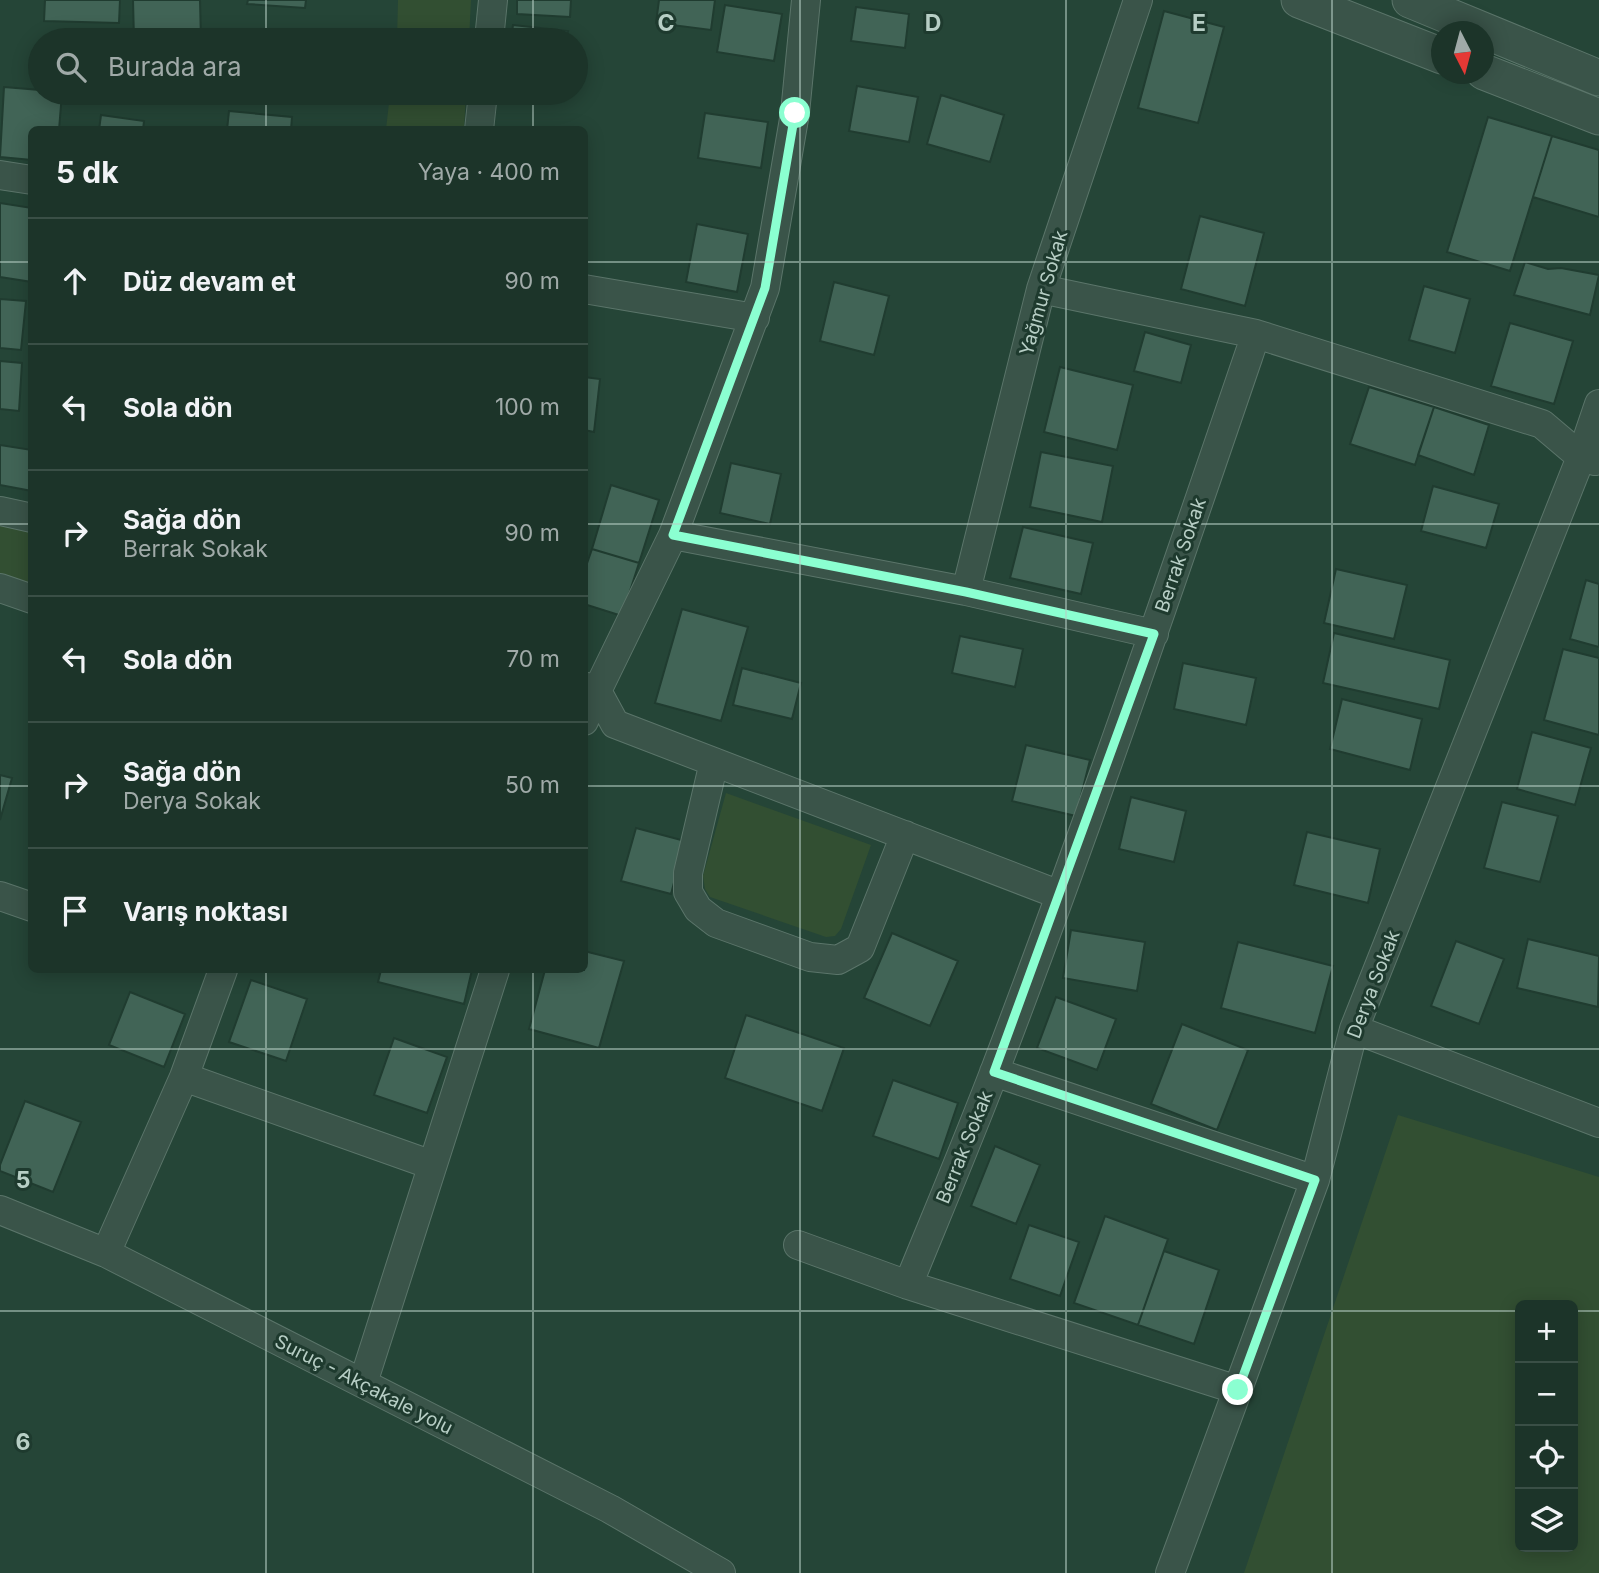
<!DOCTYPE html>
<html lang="tr">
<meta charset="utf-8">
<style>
body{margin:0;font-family:Inter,sans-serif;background:#293f35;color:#f1f3f6}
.controls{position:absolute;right:21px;bottom:21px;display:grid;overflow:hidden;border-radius:10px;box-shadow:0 4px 18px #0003}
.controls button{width:63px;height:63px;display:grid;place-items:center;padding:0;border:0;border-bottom:2px solid #3a4f46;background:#1c3429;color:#f1f3f6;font:35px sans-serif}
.compass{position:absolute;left:1431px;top:21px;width:63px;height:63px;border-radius:50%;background:#1c3429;box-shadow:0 4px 18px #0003;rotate:174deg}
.stop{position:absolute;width:21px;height:21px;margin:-16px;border:5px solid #8bffd1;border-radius:50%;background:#fff}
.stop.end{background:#8bffd1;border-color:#fff;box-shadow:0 2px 7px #0008}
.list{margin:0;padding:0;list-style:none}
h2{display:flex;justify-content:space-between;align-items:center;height:91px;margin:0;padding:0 28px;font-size:30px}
h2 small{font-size:23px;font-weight:400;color:#a0aaa8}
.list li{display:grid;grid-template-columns:46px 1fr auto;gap:21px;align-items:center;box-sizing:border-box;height:126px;padding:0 28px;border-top:2px solid #3a4f46}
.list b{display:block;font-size:26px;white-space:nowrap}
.list p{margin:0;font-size:23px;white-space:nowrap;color:#a0aaa8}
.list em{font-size:23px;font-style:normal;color:#a0aaa8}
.icon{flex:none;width:38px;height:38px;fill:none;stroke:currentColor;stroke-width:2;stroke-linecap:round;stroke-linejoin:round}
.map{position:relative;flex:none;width:1599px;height:1573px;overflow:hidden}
.search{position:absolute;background:#1c3429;box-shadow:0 4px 18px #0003;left:28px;top:28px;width:560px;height:77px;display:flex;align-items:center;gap:18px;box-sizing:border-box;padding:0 24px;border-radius:38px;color:#a0aaa8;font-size:26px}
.panel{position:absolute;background:#1c3429;box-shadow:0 4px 18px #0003;left:28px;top:126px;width:560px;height:847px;border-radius:10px}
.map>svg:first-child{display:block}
</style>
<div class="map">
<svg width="1599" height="1573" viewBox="0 0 1599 1573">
<rect width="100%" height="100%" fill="#254537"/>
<path fill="#324f32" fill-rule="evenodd" d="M398 0H471L469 40H397Z
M397 93H466L464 129H386L389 103 396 101Z
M0 523 31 531V586L0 575Z
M726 793 871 845 841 929 835 936 826 937 710 897 705 889 703 876Z
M1398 1115 1599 1177V1573H1244ZM1573 1305V1547H1520V1305Z"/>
<path fill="#416456" stroke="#203c30" stroke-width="2" d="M45 0H120L119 23 44 21Z
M133 0H200L201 40H134Z
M248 0H306L305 8 247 4Z
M517 0H571L570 17 517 14Z
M659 0H715L711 30 656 23Z
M725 5 782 14 774 61 717 52Z
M856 7 909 14 905 48 851 41Z
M1164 11 1224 27 1198 123 1138 108Z
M513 25 568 31 566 40H511Z
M336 30 389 33V40H335Z
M857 86 918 97 909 142 849 131Z
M4 87 40 90V93H62L59 130H32V160L0 157Z
M941 95 1004 115 990 162 927 144Z
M229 111 292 117 291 130H227Z
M705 113 768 122 761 168 698 158Z
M101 115 144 121 143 130H99Z
M1488 117 1552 136 1510 271 1447 252Z
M1552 136 1599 150V217L1533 197Z
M0 203 32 208V282L0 277Z
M1200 216 1264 233 1245 306 1181 289Z
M697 224 748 234 737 292 686 282Z
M1525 262 1548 269 1561 268 1599 275 1590 315 1514 295Z
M834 282 889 296 874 355 820 341Z
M1424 286 1470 299 1455 353 1409 340Z
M0 299 26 301 21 350 0 348Z
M1510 323 1573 341 1554 404 1491 386Z
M1145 332 1191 345 1181 383 1134 371Z
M0 361 22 363 19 411 0 409Z
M1060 367 1133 385 1117 450 1044 432Z
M584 377 600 379 594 432 584 430Z
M1369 387 1434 407 1415 465 1350 444Z
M1434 407 1489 425 1474 475 1418 455Z
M0 445 32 450V491L0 485Z
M1041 452 1113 466 1102 522 1030 507Z
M731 463 781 474 770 524 720 513Z
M611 485 659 500 639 563 592 549Z
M1433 486 1499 504 1486 548 1421 531Z
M1023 527 1093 543 1081 594 1010 578Z
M592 549 639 563 622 616 584 604V572Z
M1336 569 1407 585 1394 639 1324 623Z
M1586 580 1599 584V647L1570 639Z
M682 609 748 627 721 721 655 703Z
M1334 633 1450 660 1439 709 1323 683Z
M960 636 1023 649 1015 687 952 673Z
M1563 649 1599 658V735L1544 720Z
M1183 663 1256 678 1246 725 1174 709Z
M742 668 801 683 792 719 733 705Z
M1342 699 1422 719 1410 770 1330 749Z
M1532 732 1591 748 1575 805 1517 789Z
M1026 745 1090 760 1076 816 1012 801Z
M0 775 12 778 0 820Z
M1131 797 1186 811 1174 862 1119 849Z
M1502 802 1558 816 1540 882 1484 868Z
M636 828 685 841 671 894 621 881Z
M1307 832 1380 849 1368 903 1294 885Z
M1071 930 1145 942 1137 991 1063 978Z
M892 933 958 961 930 1026 864 998Z
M1528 939 1599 956 1598 1007 1517 988Z
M1456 941 1504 959 1479 1024 1431 1006Z
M1238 942 1333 966 1315 1033 1221 1008Z
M584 951 624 961 599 1048 529 1029 545 970H584Z
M381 970H472L464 1004 378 982Z
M251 980 307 999 286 1061 229 1042Z
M130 992 185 1014 164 1067 109 1045Z
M1056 997 1116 1019 1097 1070 1037 1048Z
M746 1015 844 1048 822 1111 725 1078Z
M1182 1024 1248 1050 1217 1130 1151 1104Z
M394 1038 447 1057 427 1113 374 1095Z
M893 1080 958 1103 939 1159 873 1136Z
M25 1101 81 1122 53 1192 0 1171V1165Z
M995 1146 1040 1165 1016 1224 971 1206Z
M1105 1216 1168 1239 1138 1325 1074 1303Z
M1029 1225 1079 1242 1060 1296 1010 1279Z
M1164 1251 1219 1270 1194 1344 1138 1325Z"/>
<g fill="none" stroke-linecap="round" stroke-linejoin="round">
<defs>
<path id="minor" d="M489 40 493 0
M479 130 483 93
M0 175 32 180
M584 289 755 318
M1041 289 1256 334 1542 424 1581 457 1595 461
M0 511 32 518
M673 535 966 591 1154 634
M0 588 32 599
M966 591 1041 289 1138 0
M587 687 597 691 615 724 1060 895
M584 721 597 691 673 535 765 288 795 113 806 0
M714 762 688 873V892L698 909 716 923 810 957 838 960 860 948 905 835
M0 896 32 907
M1354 1029 1599 1123
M994 1072 1315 1180
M184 1077 432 1165
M0 1210 106 1253 610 1509 721 1573
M798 1245 908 1285 1238 1390
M106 1253 184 1077 223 970
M908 1285C937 1214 967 1143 995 1070 1088 827 1172 580 1256 334
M363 1383 495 970
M1170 1573 1315 1180 1354 1029 1581 457 1599 404"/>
<path id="tertiary" d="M1299 0 1442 56
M1410 0 1599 78
M1484 72 1599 117"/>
</defs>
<use href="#minor" stroke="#5b756a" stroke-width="30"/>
<use href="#tertiary" stroke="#5b756a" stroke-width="37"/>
<use href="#minor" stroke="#3a5449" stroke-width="28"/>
<use href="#tertiary" stroke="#3a5449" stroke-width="35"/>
</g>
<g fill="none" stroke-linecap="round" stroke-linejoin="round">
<path stroke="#8bffd1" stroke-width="9" d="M795 113 765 288 673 535 966 592 1154 634 994 1072 1315 1180 1238 1390"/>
</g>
<path fill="none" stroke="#b7cec5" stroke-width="2" stroke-opacity="0.55" d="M266 0V40M533 0V40M800 0V1573M1066 0V1573M1332 0V1573M266 93V130M533 93V130M0 262H32M584 262H1599M0 524H32M584 524H1599M0 786H32M584 786H1599M266 970V1573M533 970V1573M0 1049H1599M0 1311H1520M1573 1311H1599"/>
<g text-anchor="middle" stroke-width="6" stroke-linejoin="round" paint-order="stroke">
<g font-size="19" fill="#b7cec5" stroke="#1e3a2e">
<text transform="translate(1043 293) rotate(-74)" y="7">Yağmur Sokak</text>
<text transform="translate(1180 555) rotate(-71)" y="7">Berrak Sokak</text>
<text transform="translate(1373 984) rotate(-69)" y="7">Derya Sokak</text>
<text transform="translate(964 1147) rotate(-68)" y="7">Berrak Sokak</text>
<text transform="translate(364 1384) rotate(27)" y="7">Suruç - Akçakale yolu</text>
</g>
</g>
<g font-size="23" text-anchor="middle" font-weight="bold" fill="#b7cec5" stroke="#1e3a2e" stroke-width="6" stroke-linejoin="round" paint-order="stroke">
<text x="666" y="31">C</text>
<text x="933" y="31">D</text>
<text x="1199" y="31">E</text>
<text x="23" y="1188">5</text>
<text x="23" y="1450">6</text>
</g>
</svg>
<div class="controls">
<button>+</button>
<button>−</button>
<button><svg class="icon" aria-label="locate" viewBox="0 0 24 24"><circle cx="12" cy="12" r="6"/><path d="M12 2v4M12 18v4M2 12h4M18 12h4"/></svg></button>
<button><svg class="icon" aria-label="layers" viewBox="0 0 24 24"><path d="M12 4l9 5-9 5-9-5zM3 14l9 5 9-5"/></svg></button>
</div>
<svg class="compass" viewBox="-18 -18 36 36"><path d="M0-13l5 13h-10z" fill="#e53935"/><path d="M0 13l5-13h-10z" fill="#a0aaa8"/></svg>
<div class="stop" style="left:795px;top:113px"></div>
<div class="stop end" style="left:1238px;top:1390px"></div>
<div class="search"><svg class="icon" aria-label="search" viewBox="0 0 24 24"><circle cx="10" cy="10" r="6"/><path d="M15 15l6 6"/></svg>Burada ara</div>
<section class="panel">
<h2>5 dk<small>Yaya · 400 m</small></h2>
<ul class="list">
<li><svg class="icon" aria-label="ahead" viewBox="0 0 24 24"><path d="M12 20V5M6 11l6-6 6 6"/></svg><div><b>Düz devam et</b></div><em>90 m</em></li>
<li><svg class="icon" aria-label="left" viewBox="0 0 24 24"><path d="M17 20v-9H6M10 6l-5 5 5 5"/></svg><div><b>Sola dön</b></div><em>100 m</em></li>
<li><svg class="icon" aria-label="right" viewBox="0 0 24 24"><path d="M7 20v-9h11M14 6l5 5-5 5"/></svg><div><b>Sağa dön</b><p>Berrak Sokak</p></div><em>90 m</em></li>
<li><svg class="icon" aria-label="left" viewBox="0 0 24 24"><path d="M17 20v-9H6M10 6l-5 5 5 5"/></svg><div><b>Sola dön</b></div><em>70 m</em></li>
<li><svg class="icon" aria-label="right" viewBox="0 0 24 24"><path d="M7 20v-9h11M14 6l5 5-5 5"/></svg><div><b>Sağa dön</b><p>Derya Sokak</p></div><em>50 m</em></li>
<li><svg class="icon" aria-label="arrive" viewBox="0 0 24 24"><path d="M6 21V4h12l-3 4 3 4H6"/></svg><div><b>Varış noktası</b></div></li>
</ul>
</section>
</div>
